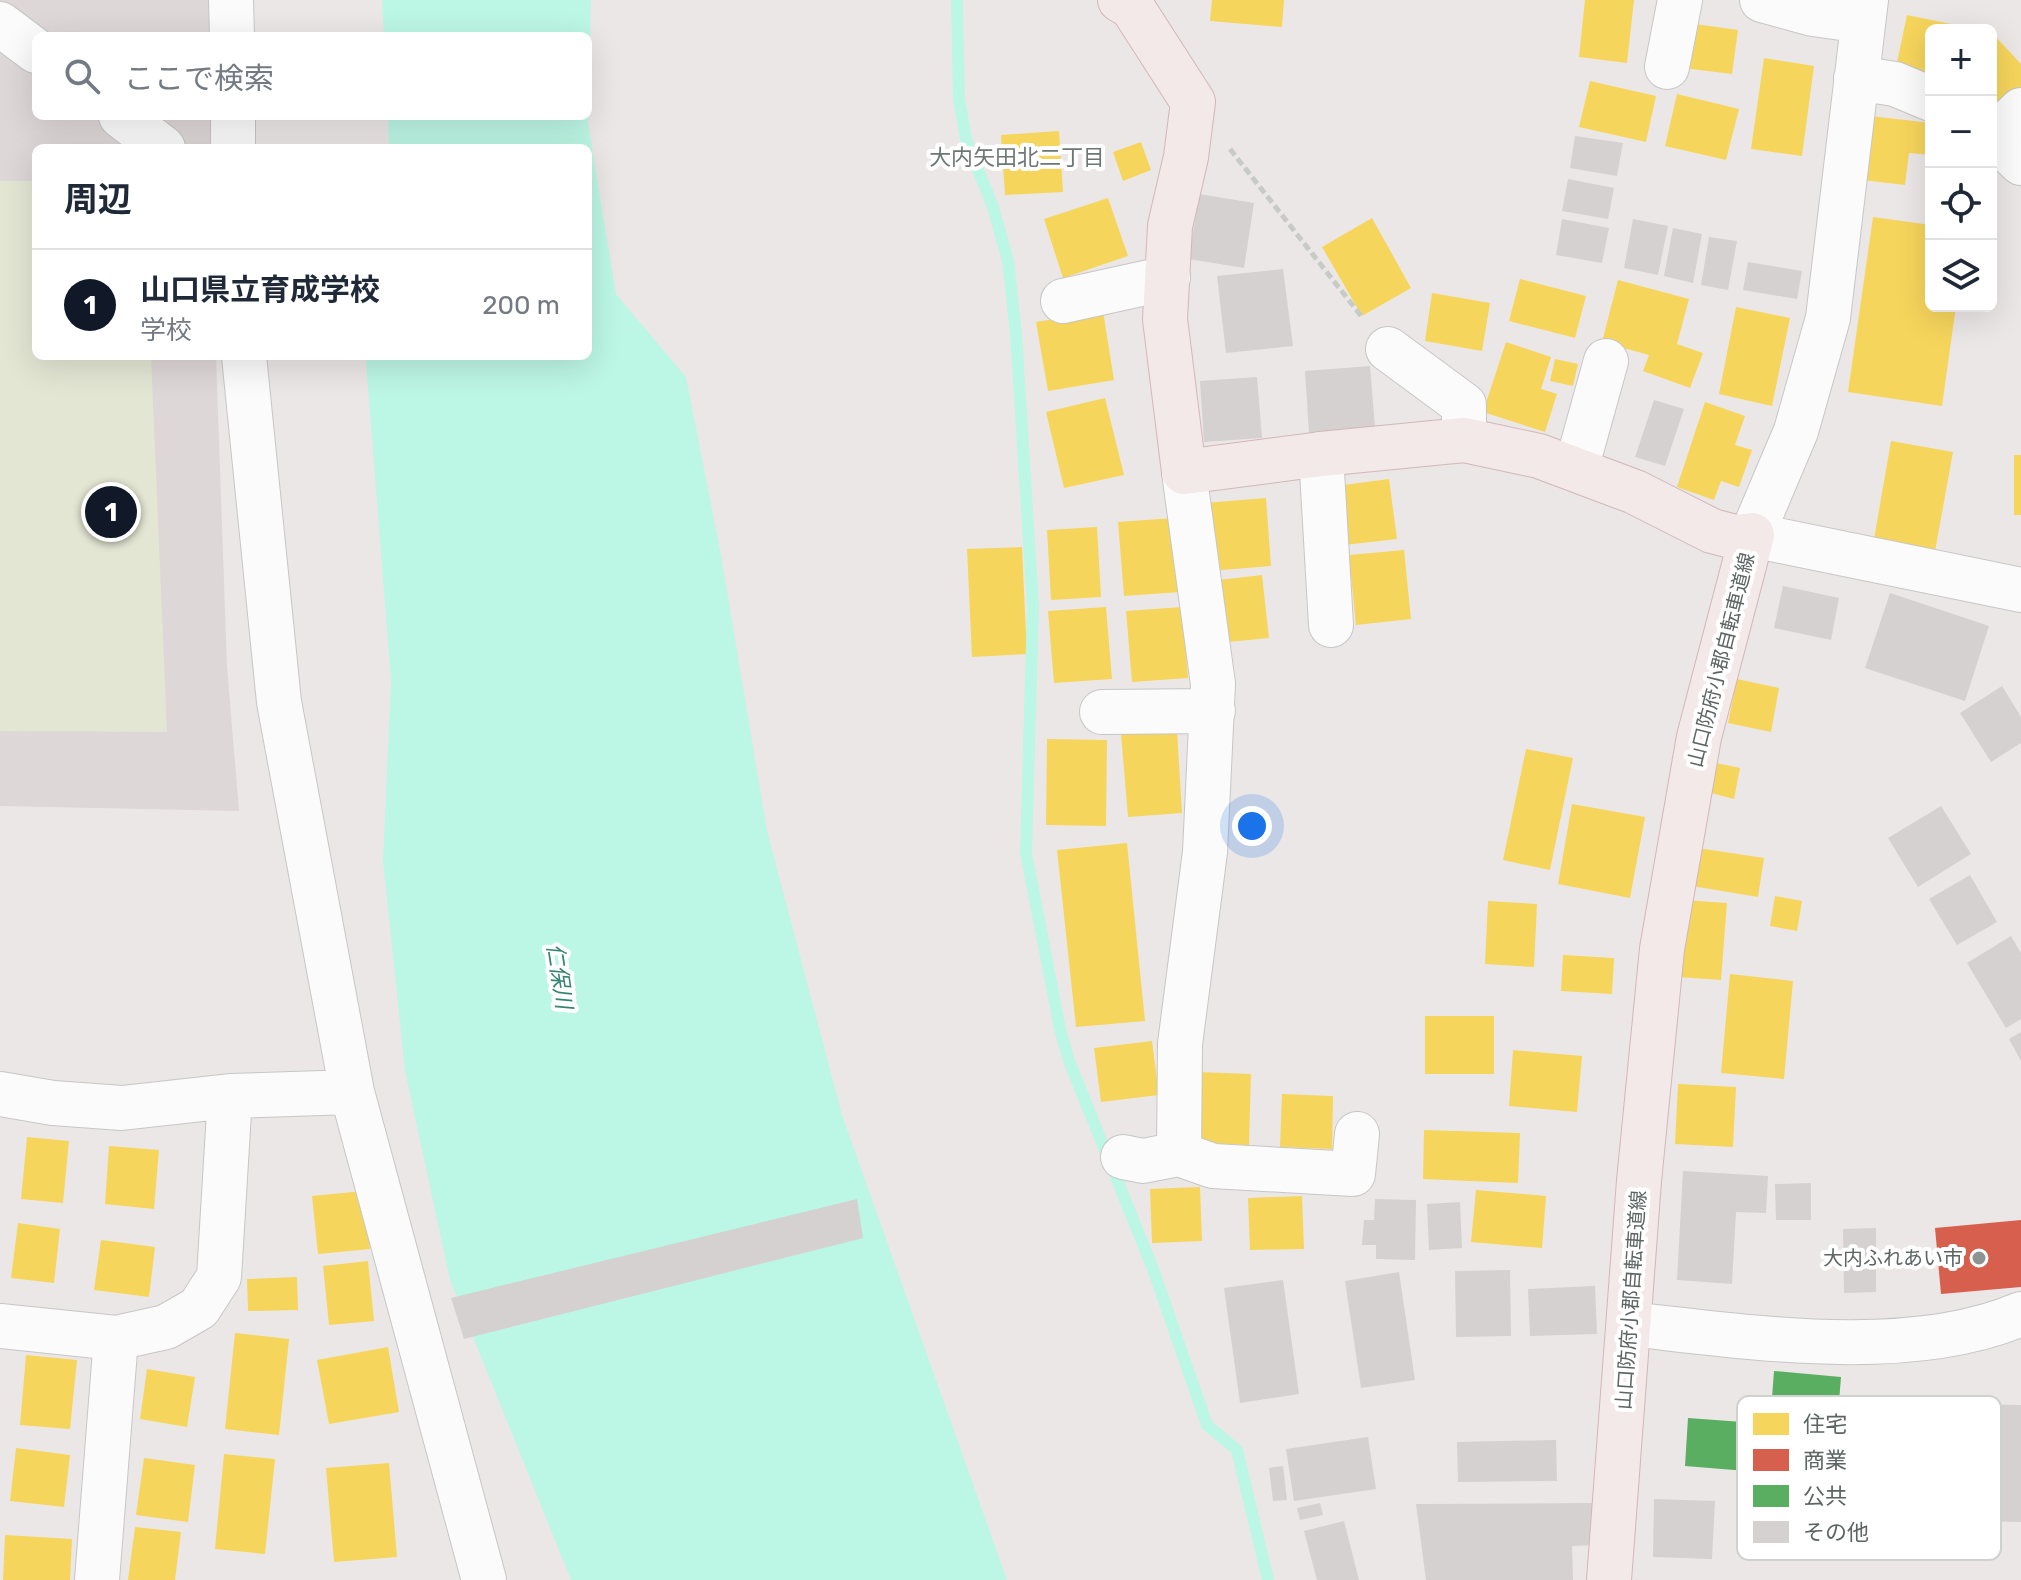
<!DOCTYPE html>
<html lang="ja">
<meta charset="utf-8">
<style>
body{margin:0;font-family:Rubik,"Noto Sans JP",sans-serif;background:#f6f6f7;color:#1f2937}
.controls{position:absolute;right:24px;top:24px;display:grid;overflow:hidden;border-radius:12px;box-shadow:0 8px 32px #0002}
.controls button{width:72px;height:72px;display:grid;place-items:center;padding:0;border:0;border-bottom:2px solid #e0e1e3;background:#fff;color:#1f2937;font:40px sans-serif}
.you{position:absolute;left:1252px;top:826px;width:28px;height:28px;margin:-20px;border:6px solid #fff;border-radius:50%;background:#1a73e8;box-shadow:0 0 0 12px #1a73e833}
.badge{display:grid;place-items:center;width:52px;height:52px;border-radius:50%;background:#111827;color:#fff;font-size:26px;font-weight:700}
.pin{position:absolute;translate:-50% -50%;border:4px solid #fff;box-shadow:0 2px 8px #0006}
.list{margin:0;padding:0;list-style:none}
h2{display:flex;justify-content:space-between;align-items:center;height:104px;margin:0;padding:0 32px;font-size:34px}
h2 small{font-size:26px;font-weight:400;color:#747a83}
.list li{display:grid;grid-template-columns:52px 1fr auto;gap:24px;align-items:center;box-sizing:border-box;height:112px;padding:0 32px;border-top:2px solid #e0e1e3}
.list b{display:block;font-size:30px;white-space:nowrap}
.list p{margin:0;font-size:26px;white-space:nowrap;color:#747a83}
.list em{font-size:26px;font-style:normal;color:#747a83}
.icon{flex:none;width:44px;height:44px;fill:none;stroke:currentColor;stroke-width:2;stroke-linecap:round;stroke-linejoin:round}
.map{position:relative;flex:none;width:2021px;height:1580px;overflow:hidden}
.search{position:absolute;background:#fff;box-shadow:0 8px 32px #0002;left:32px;top:32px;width:560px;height:88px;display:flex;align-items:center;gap:20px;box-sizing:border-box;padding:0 28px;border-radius:12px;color:#747a83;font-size:30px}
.panel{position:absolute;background:#fff;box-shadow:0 8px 32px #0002;left:32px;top:144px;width:560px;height:216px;border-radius:12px}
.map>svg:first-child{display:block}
</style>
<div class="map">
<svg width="2021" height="1580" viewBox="0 0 2021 1580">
<rect width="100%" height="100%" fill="#ece7e7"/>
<path fill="#ded7d7" d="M0 0H212V36H36V116H212V148H36V356H216L227 667 239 811 0 806Z"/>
<path fill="#e3e6d3" d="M0 181H36V356H151L167 732 0 731Z"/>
<path fill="#bcf6e4" d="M382 0H591L588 123 616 294 686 377 721 555 767 831 842 1115 1007 1580H571L450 1280 405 1071 383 861 391 680 366 362 369 356H588V148H389L388 116H588V36H384Z"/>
<path fill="#f6d55c" d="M1212 0H1284L1282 27 1210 21Z
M1585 0H1634L1627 63 1579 57Z
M1907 15 1956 25 1955 30H1931V80L1895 72Z
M1688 23 1738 30 1732 74 1683 68Z
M1996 37 2021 64V89L1991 118V42Z
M1764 58 1814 66 1802 156 1751 149Z
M1590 81 1656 96 1646 142 1579 127Z
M1677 94 1739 109 1726 160 1665 146Z
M1870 116 1931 123V155L1909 153 1905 185 1862 180Z
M1059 131 1063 192 1005 195 1001 135Z
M1141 142 1151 170 1123 181 1113 152Z
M1108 198 1128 256 1063 278 1044 219Z
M1873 217 1931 225V306H1956L1942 406 1848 392Z
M1372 218 1411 288 1362 316 1322 247Z
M1520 279 1586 296 1575 338 1509 321Z
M1618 280 1689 299 1677 344 1703 353 1690 388 1643 371 1649 355 1602 342Z
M1432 293 1490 303 1482 351 1425 341Z
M1736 307 1790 318 1772 406 1719 394Z
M1103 311 1114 380 1048 391 1036 322Z
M1506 342 1551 357 1541 389 1557 394 1545 432 1483 412Z
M1555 359 1578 364 1573 386 1550 381Z
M1105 398 1124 475 1064 488 1046 412Z
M1705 402 1745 416 1735 445 1752 450 1739 487 1721 481 1714 500 1677 487Z
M1891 441 1953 452 1934 557 1873 545Z
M2014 455H2021V515H2014Z
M1389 479 1397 539 1344 545 1336 486Z
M1266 498 1271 566 1210 571 1204 503Z
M1174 518 1180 592 1124 596 1118 522Z
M1097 527 1101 597 1051 600 1047 530Z
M1022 547 1027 654 972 657 967 549Z
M1404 550 1411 619 1356 625 1349 555Z
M1262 575 1269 638 1217 643 1210 581Z
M1106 607 1112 679 1054 683 1048 611Z
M1182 607 1188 678 1132 682 1126 611Z
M1737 679 1779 688 1771 732 1728 723Z
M1177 730 1182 813 1128 817 1121 734Z
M1047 739 1107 740 1106 826 1046 825Z
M1526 749 1573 758 1550 870 1503 860Z
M1716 763 1740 768 1734 799 1711 793Z
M1572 804 1645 817 1630 898 1558 884Z
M1127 843 1145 1021 1076 1027 1057 850Z
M1698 848 1764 858 1758 897 1692 886Z
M1775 896 1802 901 1797 931 1770 926Z
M1684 900 1727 903 1721 980 1678 977Z
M1488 901 1537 904 1534 967 1485 964Z
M1563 955 1614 958 1612 994 1561 991Z
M1730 974 1793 981 1784 1079 1721 1073Z
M1425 1016H1494V1074H1425Z
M1152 1041 1159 1095 1101 1102 1094 1048Z
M1513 1050 1582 1056 1577 1112 1509 1106Z
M1198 1072 1251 1074 1249 1145 1195 1143Z
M1678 1084 1736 1087 1733 1147 1675 1144Z
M1282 1094 1333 1096 1332 1149 1280 1147Z
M1424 1130 1520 1133 1518 1183 1423 1179Z
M27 1137 69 1141 63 1203 21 1199Z
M109 1146 159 1150 154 1209 105 1204Z
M1200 1187 1202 1241 1152 1243 1150 1189Z
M1476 1190 1546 1196 1542 1248 1471 1242Z
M363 1191 370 1249 318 1254 312 1196Z
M1302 1196 1304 1249 1250 1250 1248 1198Z
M18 1223 60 1229 54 1283 11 1278Z
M101 1240 155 1247 149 1297 94 1290Z
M368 1261 374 1321 329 1325 323 1266Z
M297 1277 298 1310 248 1311 247 1279Z
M235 1333 289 1339 279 1435 225 1429Z
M388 1347 399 1412 329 1424 317 1360Z
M26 1355 77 1360 70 1429 20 1425Z
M147 1369 195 1377 187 1427 140 1419Z
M16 1448 70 1455 64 1507 10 1501Z
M224 1454 275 1459 265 1554 215 1549Z
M144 1458 195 1465 188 1522 136 1515Z
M389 1463 397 1557 334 1562 326 1468Z
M135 1527 181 1532 175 1580H128Z
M5 1535 72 1539 70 1580H3Z"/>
<path fill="#d6604d" d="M2021 1220V1287L1941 1294 1935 1228Z"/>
<path fill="#5aae61" d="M1774 1371 1841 1377 1833 1478 1685 1466 1688 1418 1770 1424Z"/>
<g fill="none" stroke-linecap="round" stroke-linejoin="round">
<path stroke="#bcf6e4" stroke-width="12" d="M957 0 959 99 966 140 993 207 1008 261 1016 334 1033 607 1026 853 1060 1029 1069 1061 1153 1269 1207 1425 1237 1450 1268 1580"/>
</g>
<path fill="#d4d1d0" d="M1575 136 1623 143 1617 176 1570 168Z
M1568 179 1614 188 1608 219 1562 211Z
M1199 194 1254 203 1244 268 1189 259Z
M1562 219 1609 228 1602 263 1556 255Z
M1633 219 1668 226 1658 275 1624 268Z
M1673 228 1702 234 1693 283 1664 276Z
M1709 237 1737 241 1728 290 1701 285Z
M1748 262 1802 271 1797 299 1743 290Z
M1283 269 1293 346 1226 353 1217 276Z
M1370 366 1375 428 1309 433 1305 371Z
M1257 377 1262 438 1204 442 1200 381Z
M1654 400 1684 409 1665 466 1635 457Z
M1783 586 1839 598 1831 640 1774 628Z
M1890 593 1989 626 1965 701 1865 668Z
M2002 686 2021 717V743L1991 762 1960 713Z
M1941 806 1971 854 1918 887 1888 838Z
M1970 875 1997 922 1957 945 1929 899Z
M2011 936 2021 953V1019L2006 1028 1967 963Z
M2021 1032V1061L2009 1039Z
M1683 1171 1768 1176 1766 1213 1736 1212 1732 1284 1677 1280Z
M1811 1183V1220H1776L1775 1184Z
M857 1199 863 1238 464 1339 451 1298Z
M1375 1199 1416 1200 1415 1260 1376 1259V1245H1362L1364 1220H1374Z
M1460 1202 1462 1248 1429 1250 1427 1204Z
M1876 1228V1292L1844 1293 1843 1229Z
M1510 1270 1511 1336 1456 1337 1455 1271Z
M1399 1272 1415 1380 1361 1388 1345 1281Z
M1283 1280 1299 1394 1240 1403 1224 1288Z
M1595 1286 1597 1334 1530 1336 1528 1289Z
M1970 1404 2021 1405V1522L1970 1521Z
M1368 1437 1376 1489 1294 1501 1286 1449Z
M1556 1440 1557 1481 1458 1482 1457 1442Z
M1283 1466 1287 1500 1273 1501 1269 1468Z
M1763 1488 1871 1497 1866 1561 1758 1551Z
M1654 1499 1715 1501 1712 1559 1653 1557Z
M1320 1503 1323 1515 1300 1520 1297 1508Z
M1592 1503 1596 1545 1572 1546 1573 1580H1426L1416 1504Z
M1344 1521 1359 1580H1317L1304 1531Z"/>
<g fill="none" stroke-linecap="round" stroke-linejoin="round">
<defs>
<path id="minor" d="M231 0 232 36
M1762 0 1813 14 1863 21
M1866 0 1828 318 1796 431 1752 535 2021 590
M0 24 36 51
M1667 67 1680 0
M1856 78 1895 84 1931 99
M121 116 163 148
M233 116V148
M1991 134 2021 163
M1994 136 2021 110
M1063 301 1168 278
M1388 349 1464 405V440
M244 356 279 702 352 1092 484 1580
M1321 454 1331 625
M1576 469 1606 361
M1184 472 1213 684 1205 852 1180 1044 1179 1154 1213 1166 1353 1174 1357 1134
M1102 712 1213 711
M0 1094 53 1103 122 1108 230 1096 352 1092
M1123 1157 1143 1161 1179 1154
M1630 1324C1749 1337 1909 1362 2021 1314
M0 1326 116 1338 166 1327 199 1308 219 1277 230 1096
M97 1580 116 1338"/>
<path id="major" d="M1120 0 1132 7 1193 102 1186 157 1170 226 1165 319 1184 472 1321 454 1464 440 1539 456 1635 492 1712 531 1735 537 1752 535 1699 737 1662 949 1639 1181 1609 1580"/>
</defs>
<use href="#minor" stroke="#c6c6c6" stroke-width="46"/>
<use href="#major" stroke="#d3b6b7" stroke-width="46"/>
<path stroke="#c7cbc6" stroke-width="5" stroke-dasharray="8 4" stroke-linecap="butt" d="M1230 149 1362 317"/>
<use href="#minor" stroke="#fcfbfb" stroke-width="44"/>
<use href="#major" stroke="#f2e9e8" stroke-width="44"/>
</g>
<circle fill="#8e9291" stroke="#fff" stroke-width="3" cx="1979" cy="1258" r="8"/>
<g text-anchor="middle" stroke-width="8" stroke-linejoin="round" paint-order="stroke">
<g font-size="20" fill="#5c6563" stroke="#fff">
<text transform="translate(1721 660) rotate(-76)" y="7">山口防府小郡自転車道線</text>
<text transform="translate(1631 1300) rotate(-86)" y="7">山口防府小郡自転車道線</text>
</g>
<g font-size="20" fill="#5c6563" stroke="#fff" text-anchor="end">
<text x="1963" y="1265">大内ふれあい市</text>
</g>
<g font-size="22" fill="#6d7774" stroke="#fff">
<text x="1017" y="165">大内矢田北二丁目</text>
</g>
<g font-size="22" font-style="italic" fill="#358371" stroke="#fff">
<text transform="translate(560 976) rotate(81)" y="8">仁保川</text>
</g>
</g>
<rect x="1737" y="1396" width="264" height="164" rx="12" fill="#fff" stroke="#ced1d0" stroke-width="2"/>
<rect x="1753" y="1413" width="36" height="22" fill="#f6d55c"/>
<rect x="1753" y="1449" width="36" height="22" fill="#d6604d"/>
<rect x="1753" y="1485" width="36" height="22" fill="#5aae61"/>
<rect x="1753" y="1521" width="36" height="22" fill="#d4d1d0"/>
<g font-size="22" fill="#5c6563">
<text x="1803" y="1432">住宅</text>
<text x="1803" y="1468">商業</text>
<text x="1803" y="1504">公共</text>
<text x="1803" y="1540">その他</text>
</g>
</svg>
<div class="controls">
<button>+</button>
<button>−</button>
<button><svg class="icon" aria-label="locate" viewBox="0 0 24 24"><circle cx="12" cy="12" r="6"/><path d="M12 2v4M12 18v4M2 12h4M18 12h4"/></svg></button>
<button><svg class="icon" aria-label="layers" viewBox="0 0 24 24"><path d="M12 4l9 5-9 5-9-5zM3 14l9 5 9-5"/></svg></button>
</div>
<div class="you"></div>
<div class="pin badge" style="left:111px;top:512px">1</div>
<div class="search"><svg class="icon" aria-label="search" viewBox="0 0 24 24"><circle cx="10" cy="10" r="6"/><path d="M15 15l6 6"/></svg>ここで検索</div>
<section class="panel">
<h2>周辺<small></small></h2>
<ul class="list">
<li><span class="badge">1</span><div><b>山口県立育成学校</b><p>学校</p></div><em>200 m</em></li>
</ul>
</section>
</div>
